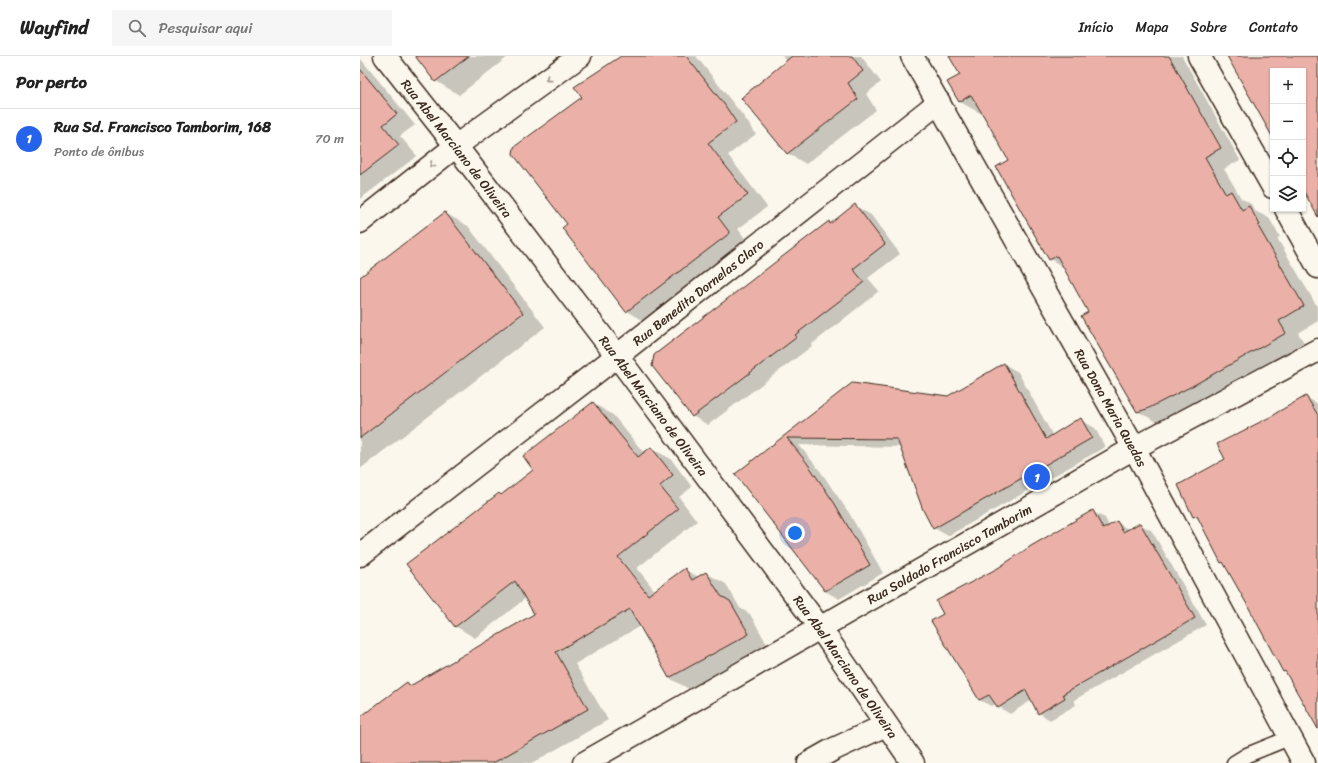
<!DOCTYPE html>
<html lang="pt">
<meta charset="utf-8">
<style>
body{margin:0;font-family:Sriracha,sans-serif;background:#f6f6f6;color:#222}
.controls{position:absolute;right:12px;top:12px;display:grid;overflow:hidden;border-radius:0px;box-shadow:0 1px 3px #0004}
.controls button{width:36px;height:36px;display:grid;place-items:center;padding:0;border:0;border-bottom:1px solid #e0e0e0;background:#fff;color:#222;font:20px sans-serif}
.you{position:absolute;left:435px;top:477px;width:14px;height:14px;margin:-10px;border:3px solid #fff;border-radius:50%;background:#1a73e8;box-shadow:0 0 0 6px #1a73e833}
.badge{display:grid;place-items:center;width:26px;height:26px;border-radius:50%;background:#2563eb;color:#fff;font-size:13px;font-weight:700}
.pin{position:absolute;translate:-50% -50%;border:2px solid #fff;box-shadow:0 1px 4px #0006}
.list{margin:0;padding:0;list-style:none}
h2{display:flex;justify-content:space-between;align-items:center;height:52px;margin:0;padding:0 16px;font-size:17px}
h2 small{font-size:13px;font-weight:400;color:#767676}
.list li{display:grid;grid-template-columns:26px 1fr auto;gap:12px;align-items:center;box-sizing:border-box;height:60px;padding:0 16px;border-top:1px solid #e0e0e0}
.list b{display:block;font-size:15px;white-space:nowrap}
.list p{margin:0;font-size:13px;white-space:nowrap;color:#767676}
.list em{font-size:13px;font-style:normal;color:#767676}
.icon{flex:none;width:22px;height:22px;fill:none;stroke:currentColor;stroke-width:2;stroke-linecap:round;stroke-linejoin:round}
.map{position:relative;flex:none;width:958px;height:707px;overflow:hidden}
header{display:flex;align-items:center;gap:24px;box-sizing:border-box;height:56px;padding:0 20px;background:#fff;border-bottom:1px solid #e0e0e0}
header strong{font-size:19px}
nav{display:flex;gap:22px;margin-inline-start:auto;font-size:14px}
.search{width:280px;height:36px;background:#f6f6f6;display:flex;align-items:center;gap:10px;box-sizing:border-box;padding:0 14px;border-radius:0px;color:#767676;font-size:15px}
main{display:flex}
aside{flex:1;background:#fff}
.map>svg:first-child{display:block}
</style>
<header>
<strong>Wayfind</strong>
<div class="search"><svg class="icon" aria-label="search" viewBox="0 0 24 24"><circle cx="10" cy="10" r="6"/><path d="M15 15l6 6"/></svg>Pesquisar aqui</div>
<nav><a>Início</a><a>Mapa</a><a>Sobre</a><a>Contato</a></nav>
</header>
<main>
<aside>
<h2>Por perto<small></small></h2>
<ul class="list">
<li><span class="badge">1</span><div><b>Rua Sd. Francisco Tamborim, 168</b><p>Ponto de ônibus</p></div><em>70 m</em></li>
</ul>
</aside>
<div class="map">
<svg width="958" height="707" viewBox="0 0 958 707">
<rect width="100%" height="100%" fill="#fbf7ec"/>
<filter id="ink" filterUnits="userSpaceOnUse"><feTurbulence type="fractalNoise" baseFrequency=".025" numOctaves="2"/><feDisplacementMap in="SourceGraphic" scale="8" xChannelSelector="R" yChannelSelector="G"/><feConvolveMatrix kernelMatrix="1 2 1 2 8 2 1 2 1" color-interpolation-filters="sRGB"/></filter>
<g filter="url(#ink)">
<path fill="#0003" d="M57 0H149L99 39 76 25Z
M262 0H336L384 61 396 78 368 99 407 151 378 173 390 189 287 267 267 255 208 168 223 41Z
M422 0H501L521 26 506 38 516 54 446 108 427 97V6Z
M590 0H822L880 104 864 113 881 142 891 148 895 155 909 162 920 181 917 182 958 252V265L938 277 945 288 807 364 797 366 777 355 729 256 705 212 690 203 650 105 622 56 620 57 600 46 589 27 601 20Z
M0 2 55 69 40 80 57 100 0 143Z
M495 150 511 159 540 198 508 222 519 235 451 289 452 290 348 369 332 360 469 166 472 168Z
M85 157 108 170 185 271 0 413V222Z
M644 308 658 316 693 380 716 365 717 366 721 364 735 372 745 391 588 480 574 472 540 391 439 389 461 416 489 457 523 517 479 543 465 535 377 418 492 328 589 341Z
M946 341 958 348V672L927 617 924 615 865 508 862 507 840 464 834 460 866 403 917 359Z
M233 347 253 359 284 397 291 392 311 403 332 431 319 441 337 465 277 512 295 535 325 514 339 521 346 517 366 528 380 552 390 558 408 590 329 633 309 622 280 570 215 608 248 664 172 707H4L0 701V663L47 627 52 630 176 558 166 542 115 582 95 570 142 440 175 414Z
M733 456 745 462 749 470 757 466 769 474 780 468 792 475 846 569 714 644 716 649 690 664 679 657 672 644 650 658 639 651 636 648 631 650 619 644 584 558 638 513Z"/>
<path fill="#ebb1a8" stroke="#3b2a1e" d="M55 0H109L75 26Z
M261 0H326L364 48 376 66 348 87 388 139 358 161 370 177 266 256 202 172 207 168 153 98 154 91 222 41 214 31Z
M432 0H492L503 15 488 27 498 43 427 98 381 42Z
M589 0H809L861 92 845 101 866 138 871 135 882 154 889 150 900 169 898 170 944 250 919 265 926 277 834 329 787 353 777 356 721 260 728 256 697 200 689 204 636 111 648 104 629 69 611 39 599 46 587 26 600 19Z
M867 0H958V161L943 134V15H913V82Z
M0 13 37 58 23 69 39 89 0 119Z
M495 148 525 188 493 213 504 226 435 279 437 281 332 361 292 310 294 299 469 165 470 168Z
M85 156 163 257 0 382V221Z
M644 307 686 383 716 364V365L721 362 732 382 573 473 563 454 537 383 427 382 447 407 475 448 510 509 465 535 375 418 492 327 588 340Z
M946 340 958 359V673L925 615 923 616 889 552 863 506 861 507 837 460 833 461 818 429 865 403 857 388 916 358V357Z
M233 346 278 401 291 391 313 419 300 430 318 453 258 501 288 539 325 512 332 524 346 516 361 540 370 545 389 578 309 622 270 553 196 596 228 653 133 707H0V661L47 626 50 630 174 558 155 525 95 571 46 508 139 437 141 439 173 414 163 400Z
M733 454 743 473 757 465 763 476 780 467 835 562 703 638 705 642 678 658 666 634 638 652 629 639 619 644 571 565 583 558 576 545 638 512 671 490Z"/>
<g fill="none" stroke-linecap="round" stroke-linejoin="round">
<defs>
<path id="lane" d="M874 707 887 699 929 682"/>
<g id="street">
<path id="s1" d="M25 0 96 90 257 300 460 572 553 707"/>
<path id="s2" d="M552 0 774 392 944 707"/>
<path d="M839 0 913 131"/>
<path d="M926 153 958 211"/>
<path d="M0 166 96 90 220 0"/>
<path id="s3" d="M0 499 257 300 579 46"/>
<path d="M449 707 472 694 526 669"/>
</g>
<g id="secondary">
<path id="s4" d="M224 707 774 392 958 294"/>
</g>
</defs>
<use href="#lane" stroke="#3b2a1e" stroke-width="17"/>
<use href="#street" stroke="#3b2a1e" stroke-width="25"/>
<use href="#secondary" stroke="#3b2a1e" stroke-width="25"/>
<use href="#lane" stroke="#fbf7ec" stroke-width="14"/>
<use href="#street" stroke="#fbf7ec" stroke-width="22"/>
<use href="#secondary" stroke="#fbf7ec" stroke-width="22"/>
</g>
<defs><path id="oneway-chevron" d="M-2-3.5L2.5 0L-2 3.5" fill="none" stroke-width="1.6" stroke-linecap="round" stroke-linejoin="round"/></defs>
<g stroke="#9b9085">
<use href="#oneway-chevron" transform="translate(188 23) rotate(144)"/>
<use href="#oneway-chevron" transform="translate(72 109) rotate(142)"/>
</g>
</g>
<g text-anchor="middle" stroke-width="4" stroke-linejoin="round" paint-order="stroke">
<g font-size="13" fill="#3b2a1e" stroke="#fbf7ec">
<text dy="5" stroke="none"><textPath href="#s1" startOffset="117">Rua Abel Marciano de Oliveira</textPath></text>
<text dy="5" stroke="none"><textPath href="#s3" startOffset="428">Rua Benedita Dornelas Claro</textPath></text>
<text dy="5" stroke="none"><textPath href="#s1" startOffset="441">Rua Abel Marciano de Oliveira</textPath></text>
<text dy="5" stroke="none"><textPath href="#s2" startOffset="404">Rua Dona Maria Quedas</textPath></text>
<text dy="5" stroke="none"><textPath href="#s4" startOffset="421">Rua Soldado Francisco Tamborim</textPath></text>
<text dy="5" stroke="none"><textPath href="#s1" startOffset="765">Rua Abel Marciano de Oliveira</textPath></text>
</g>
</g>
</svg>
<div class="controls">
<button>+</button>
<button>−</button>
<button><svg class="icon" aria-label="locate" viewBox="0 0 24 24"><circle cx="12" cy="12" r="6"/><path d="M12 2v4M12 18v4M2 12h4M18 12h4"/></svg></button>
<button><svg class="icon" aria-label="layers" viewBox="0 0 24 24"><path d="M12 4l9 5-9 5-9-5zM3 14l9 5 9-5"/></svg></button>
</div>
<div class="you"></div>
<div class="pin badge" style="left:677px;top:421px">1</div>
</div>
</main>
